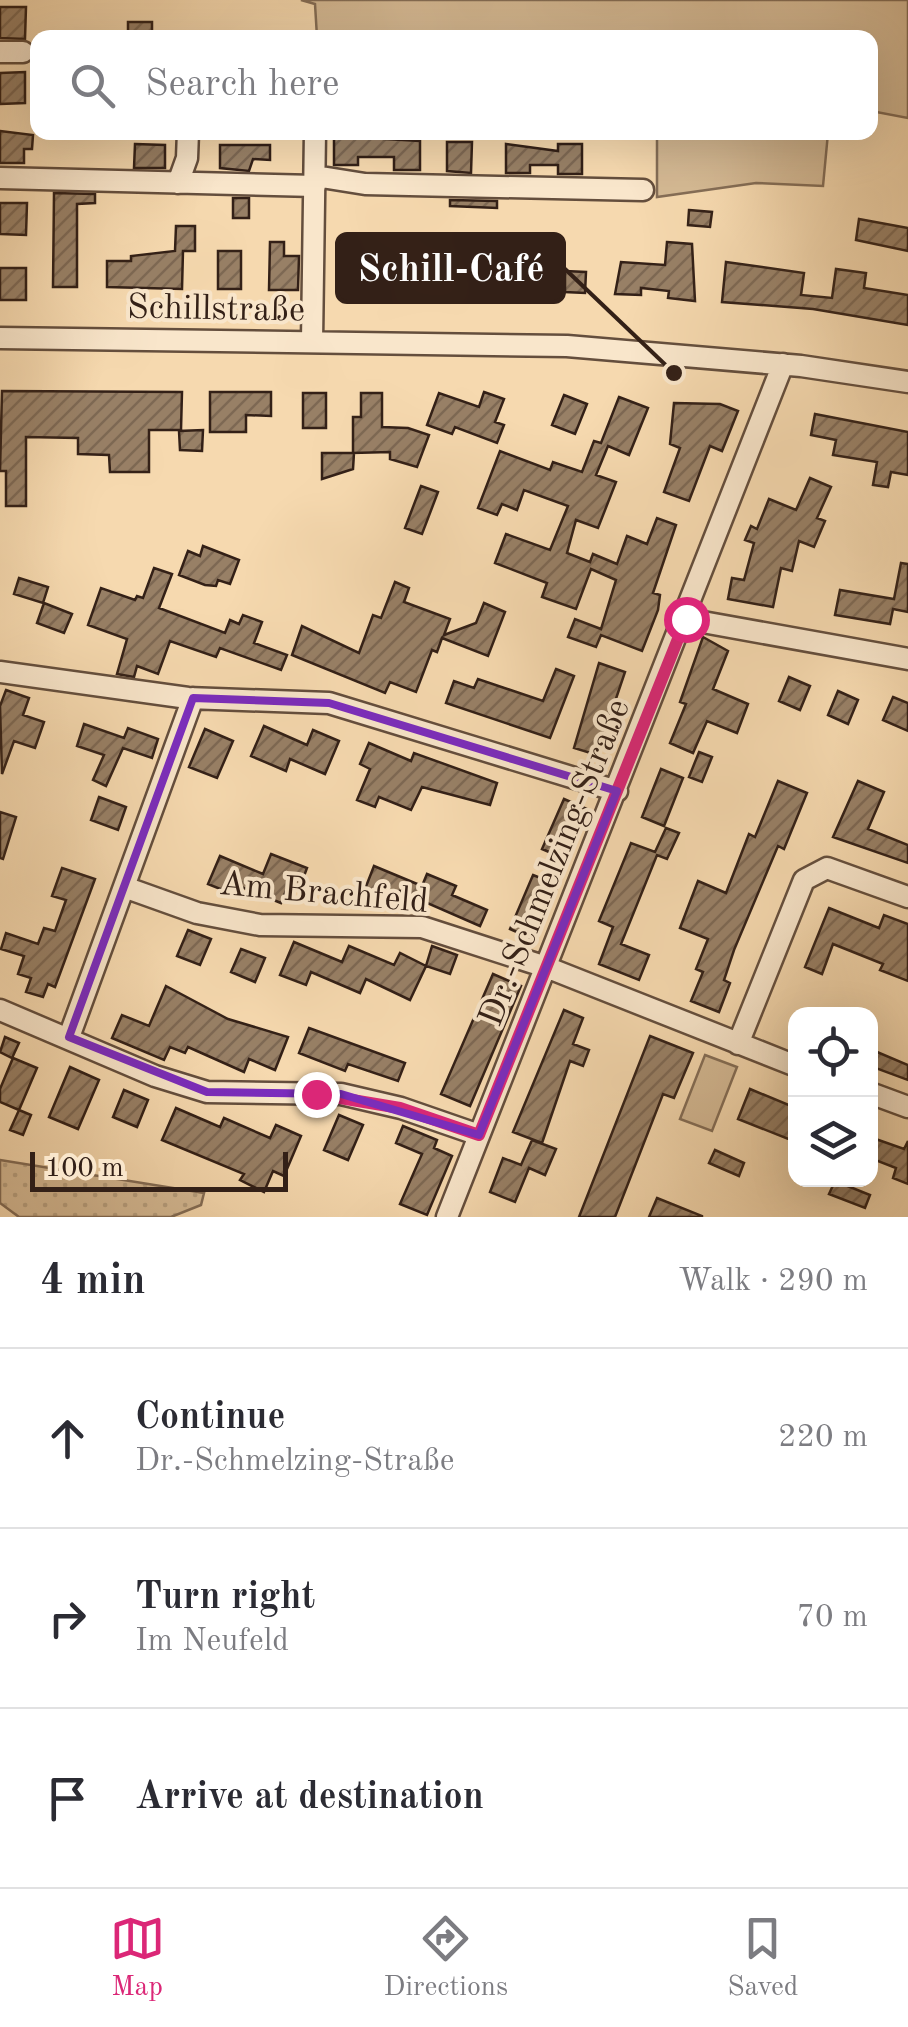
<!DOCTYPE html>
<meta charset="utf-8">
<style>
body{margin:0;font-family:"Old Standard TT",serif;background:#f2f2f3;color:#2b2b33}
.controls{position:absolute;right:30px;bottom:30px;display:grid;overflow:hidden;border-radius:20px;box-shadow:0 10px 40px #0002}
.controls button{width:90px;height:90px;display:grid;place-items:center;padding:0;border:0;border-bottom:2px solid #e1e1e2;background:#fff;color:#2b2b33;font:50px sans-serif}
.scale{position:absolute;left:30px;bottom:25px;width:258px;box-sizing:border-box;padding-left:10px;border:5px solid #332017;border-top:0;font-size:28px;line-height:35px;white-space:nowrap;color:#332017;-webkit-text-stroke:8px #f9e6cb;paint-order:stroke}
.stop{position:absolute;width:30px;height:30px;margin:-22px;border:8px solid #db2777;border-radius:50%;background:#fff}
.stop.end{background:#db2777;border-color:#fff;box-shadow:0 2px 10px #0008}
.list{margin:0;padding:0;list-style:none}
h2{display:flex;justify-content:space-between;align-items:center;height:130px;margin:0;padding:0 40px;font-size:42px}
h2 small{font-size:32px;font-weight:400;color:#7c7c81}
.list li{display:grid;grid-template-columns:65px 1fr auto;gap:30px;align-items:center;box-sizing:border-box;height:180px;padding:0 40px;border-top:2px solid #e1e1e2}
.list b{display:block;font-size:38px;white-space:nowrap}
.list p{margin:0;font-size:32px;white-space:nowrap;color:#7c7c81}
.list em{font-size:32px;font-style:normal;color:#7c7c81}
.icon{flex:none;width:55px;height:55px;fill:none;stroke:currentColor;stroke-width:2;stroke-linecap:round;stroke-linejoin:round}
.map{position:relative;flex:none;width:908px;height:1217px;overflow:hidden}
.search{position:absolute;background:#fff;box-shadow:0 10px 40px #0002;left:30px;right:30px;top:30px;height:110px;display:flex;align-items:center;gap:25px;box-sizing:border-box;padding:0 35px;border-radius:20px;color:#7c7c81;font-size:38px}
.sheet{height:670px;background:#fff}
nav{display:flex;justify-content:space-around;align-items:center;box-sizing:border-box;height:140px;border-top:2px solid #e1e1e2;background:#fff;font-size:28px;color:#7c7c81}
nav a{display:grid;justify-items:center;gap:5px}
nav .on{color:#db2777}
.map>svg:first-child{display:block}
</style>
<div class="map">
<svg width="908" height="1217" viewBox="0 0 908 1217">
<defs>
<pattern id="grass-dots" width="8" height="8" patternUnits="userSpaceOnUse" patternTransform="scale(2.5)"><rect width="8" height="8" fill="#d5ba95"/><path d="M2 2h.1M6 6h.1" fill="none" stroke="#b7a080" stroke-width="1.8" stroke-linecap="round"/></pattern>
<pattern id="building-hatch" width="6" height="6" patternUnits="userSpaceOnUse" patternTransform="scale(2.5)"><rect width="6" height="6" fill="#988066"/><path d="M-1 1l2-2M0 6l6-6M5 7l2-2" fill="none" stroke="#7d6853"/></pattern>
</defs>
<rect width="100%" height="100%" fill="#f6d9af"/>
<filter id="stains"><feTurbulence type="fractalNoise" baseFrequency=".002" numOctaves="4"/><feColorMatrix values="0 0 0 0 .2 0 0 0 0 .09 0 0 0 0 .02 0 0 0 .5 -.17"/></filter>
<radialGradient id="worn" r=".72"><stop offset=".6" stop-color="#630" stop-opacity="0"/><stop offset="1" stop-color="#630" stop-opacity=".3"/></radialGradient>
<path fill="url(#grass-dots)" stroke="#846d56" stroke-width="2.5" d="M0 1160 204 1193 201 1205 171 1217H19L0 1203Z"/>
<path fill="#d5ba95" stroke="#846d56" stroke-width="2.5" d="M301 0H908V118L871 111 870 38 317 37 315 4Z
M657 133H828L823 186 756 183 657 197Z
M705 1055 737 1067 712 1131 680 1119Z"/>
<path fill="url(#building-hatch)" stroke="#332017" stroke-width="2.5" d="M0 7H26L25 39 0 38Z
M128 22H152V38H128Z
M25 72V103L0 104V73Z
M0 131 33 135 32 149H24V163H0Z
M334 136 420 141V170H394V157H358V165H334Z
M447 142H472L471 173 447 171Z
M135 144 165 145V168H134Z
M506 144 558 151V144H582V174H558V165H530V173H506Z
M220 145H270V160L253 159 249 171 220 168Z
M54 193 95 194V203L77 204V287H53Z
M233 198H249V218H233Z
M450 200 497 201V208L450 206Z
M0 203H27L26 235 0 234Z
M689 210 712 212 710 227 688 225Z
M859 219 908 228V251L856 240Z
M176 226H195V251H183L182 289 107 287V261H131V256L175 251Z
M270 242H284V256H299L298 290H269Z
M667 242 692 244 695 301 668 298 669 291 641 288V295L615 294 621 262 665 265Z
M218 251H241V289H218Z
M726 262 804 273 801 295 832 298 836 269 866 273 864 288 908 295V325L813 309 722 302Z
M0 268H26V300H0Z
M565 271 586 272 585 293 565 292Z
M2 391 182 392 181 430H149V472H110L109 455 78 454V438L26 437V506H6V471H0Z
M210 392H271V416L246 415V432H210Z
M484 392 504 399 495 422 504 425 497 443 455 427 452 434 427 425 439 393 479 407Z
M303 393H326V428H303Z
M361 393H382V427L408 428 429 435 417 467 390 459V452L353 453V417H361Z
M564 395 587 404 575 434 552 425Z
M619 397 648 408 629 455 608 446 596 475 616 482 598 528 576 520 567 553 590 562 593 554 617 564 627 536 647 544 657 518 676 525 653 593 660 595 658 610 642 651 601 635 596 647 568 637 575 619 601 629 616 580 591 569 576 609 542 597 547 583 495 563 506 534 550 550 568 506 524 490 517 510 502 504 497 515 478 508 500 451 550 470 553 462 582 472 594 441 601 443Z
M674 403 720 404 738 411 722 451 710 446 689 501 664 492 680 448 670 444Z
M815 414 908 432V475L891 472 888 487 873 485 877 462 833 455 836 440 811 435Z
M203 430 202 451 180 450 179 431Z
M322 453H354L353 469 322 479Z
M810 478 831 487 817 518 825 521 814 547 799 541 792 571 781 568 773 607 728 599 732 578 744 580 754 543 745 540 751 526 757 529 769 499 796 510Z
M421 486 438 492 422 534 405 528Z
M203 546 239 560 230 584 218 580 216 586 205 585 179 575 188 551 200 556Z
M901 563 908 564V612L893 609 890 624 835 615 840 590 894 599Z
M154 568 172 574 159 608 225 633 230 620 239 624 243 615 262 622 254 643 287 655 281 670 220 648 216 657 170 641 158 674 137 666 134 677 117 674 127 639 88 625 101 588 135 600 137 596 143 598Z
M19 578 48 587 43 603 14 594Z
M395 582 409 588 404 602 450 619 444 635 476 623 484 603 505 612 488 656 442 638 437 652 432 650 416 692 390 682 385 693 292 655 302 626 359 653 373 615 381 618Z
M44 603 72 614 64 633 37 623Z
M703 637 728 651 713 689 748 704 737 733 707 721 693 753 670 743 686 704 680 702Z
M599 663 625 672 597 755 574 748Z
M556 669 574 676 550 738 446 703 454 681 474 688 478 679 543 701Z
M789 677 810 686 800 710 779 701Z
M6 690 29 698 23 715 44 722 35 748 14 741 2 774 0 706Z
M838 691 858 700 848 724 828 715Z
M893 697 908 703V731L883 720Z
M84 724 124 738 128 728 158 739 152 758 123 748 106 786 93 780 104 755 77 746Z
M264 726 307 745 313 730 339 741 325 774 290 759 286 771 251 756Z
M205 729 233 741 217 778 189 767Z
M369 743 411 761 414 753 497 783 490 805 422 787 411 810 379 797 375 807 357 800 370 769 360 764Z
M699 752 712 757 702 782 689 777Z
M661 769 683 778 664 826 642 817Z
M778 781 807 793 784 849 778 846 734 950 724 980 730 983 719 1012 691 1001 703 972 696 969 708 939 680 928 698 881 726 893 749 834 755 837Z
M858 781 884 792 868 829 908 845V863L833 837Z
M99 797 126 807 118 830 91 820Z
M564 799 589 810 568 860 542 849Z
M0 812 16 817 3 859 0 858Z
M666 828 679 833 667 859 657 855 621 944 649 955 639 980 599 964 613 927 599 921 631 843 655 852Z
M271 854 307 868 300 887 289 883 281 903 234 884 230 893 208 884 220 856 263 874Z
M374 866 422 886 427 874 456 886 452 895 487 910 480 926 400 891 395 901 365 889Z
M62 868 95 879 55 987 48 984 43 997 26 992 31 978 18 974 24 956 1 949 6 933 38 944 44 928 55 931 66 900 52 896Z
M533 875 558 885 535 940 510 929Z
M829 908 879 928 884 915 908 924V981L880 970 883 964 833 944 822 974 805 967Z
M188 930 211 939 200 965 177 956Z
M294 942 342 962 349 946 394 965 400 953 426 966 410 1000 366 979 360 993 311 972 306 985 280 975Z
M432 946 457 955 450 974 426 966Z
M241 949 265 958 255 982 231 972Z
M493 974 521 986 470 1106 441 1094Z
M166 986 228 1019 288 1037 275 1070 249 1059 244 1072 188 1047 185 1053 170 1047 164 1060 112 1038 122 1015 149 1026Z
M564 1010 583 1018 573 1044 589 1050 583 1066 570 1061 542 1143 513 1132Z
M309 1028 405 1063 398 1081 348 1064 345 1071 299 1053Z
M650 1036 693 1053 674 1098 663 1094 615 1217H579Z
M5 1037 19 1043 12 1058 0 1052Z
M870 1049 908 1065V1080L870 1066Z
M13 1058 37 1068 19 1110 0 1102V1089Z
M70 1067 99 1080 78 1129 49 1117Z
M750 1089 796 1108 791 1140 738 1119Z
M124 1090 148 1100 137 1127 113 1117Z
M176 1108 220 1127 224 1118 270 1138 276 1125 301 1136 284 1176 273 1171 264 1192 240 1180 244 1174 162 1140Z
M19 1110 31 1115 23 1135 10 1130Z
M339 1115 363 1125 348 1160 324 1150Z
M403 1126 437 1140 434 1148 452 1156 427 1215 400 1204 422 1154 396 1143Z
M870 1137 904 1149 908 1141V1184L893 1178 896 1168 870 1158Z
M532 1140 556 1149 545 1175 529 1168 515 1202 490 1192 503 1158 521 1165Z
M715 1150 744 1163 739 1176 709 1163Z
M835 1181 870 1195 865 1208 829 1194Z
M657 1198 702 1216V1217H649Z"/>
<g fill="none" stroke-linecap="round" stroke-linejoin="round">
<defs>
<path id="minor" d="M0 52H23
M315 176 365 184 643 190
M0 178 315 186
M178 183 187 158 188 132
M0 338 567 346 801 366 908 382
M312 341 315 132
M686 619 908 659
M0 672 188 698 329 703 617 791
M127 888 197 913 260 925 422 927 546 967 796 1066
M0 1010 155 1076 207 1092 341 1094 401 1108 479 1135
M69 1037 193 698
M738 1044 804 880 827 868 908 897
M870 1093 908 1107
M447 1217 783 364"/>
</defs>
<use href="#minor" stroke="#644e3d" stroke-width="25"/>
<use href="#minor" stroke="#f9e6cb" stroke-width="20"/>
</g>
<g fill="none" stroke-linecap="round" stroke-linejoin="round">
<path stroke="#db2777" stroke-width="12" d="M316 1094 400 1108 479 1135 686 619"/>
</g>
<path fill="none" stroke="#7b2cbf" stroke-width="8" stroke-linejoin="round" d="M193 698 329 703 617 791 479 1135 341 1094 207 1092 69 1037Z"/>
<g text-anchor="middle" stroke-width="8" stroke-linejoin="round" paint-order="stroke">
<g font-size="35" fill="#332017" stroke="#f9e6cb">
<text transform="translate(216 307) rotate(1)" y="12">Schillstraße</text>
<text transform="translate(553 862) rotate(-68)" y="12">Dr.-Schmelzing-Straße</text>
<text transform="translate(324 891) rotate(5)" y="12">Am Brachfeld</text>
</g>
</g>
<path fill="none" stroke="#332017" stroke-width="4" d="M674 373L564 268"/>
<circle fill="#332017" stroke="#f9e6cb" stroke-width="4" cx="674" cy="373" r="10"/>
<rect fill="#332017" stroke="#332017" stroke-width="4" x="337" y="234" width="227" height="68" rx="10"/>
<g font-size="38" text-anchor="middle" font-weight="bold" fill="#fff">
<text x="451" y="281">Schill-Café</text>
</g>
<rect width="100%" height="100%" filter="url(#stains)"/>
<rect width="100%" height="100%" fill="url(#worn)"/>
</svg>
<div class="controls">
<button><svg class="icon" aria-label="locate" viewBox="0 0 24 24"><circle cx="12" cy="12" r="6"/><path d="M12 2v4M12 18v4M2 12h4M18 12h4"/></svg></button>
<button><svg class="icon" aria-label="layers" viewBox="0 0 24 24"><path d="M12 4l9 5-9 5-9-5zM3 14l9 5 9-5"/></svg></button>
</div>
<div class="scale">100 m</div>
<div class="stop" style="left:686px;top:619px"></div>
<div class="stop end" style="left:316px;top:1094px"></div>
<div class="search"><svg class="icon" aria-label="search" viewBox="0 0 24 24"><circle cx="10" cy="10" r="6"/><path d="M15 15l6 6"/></svg>Search here</div>
</div>
<section class="sheet">
<h2>4 min<small>Walk · 290 m</small></h2>
<ul class="list">
<li><svg class="icon" aria-label="ahead" viewBox="0 0 24 24"><path d="M12 20V5M6 11l6-6 6 6"/></svg><div><b>Continue</b><p>Dr.-Schmelzing-Straße</p></div><em>220 m</em></li>
<li><svg class="icon" aria-label="right" viewBox="0 0 24 24"><path d="M7 20v-9h11M14 6l5 5-5 5"/></svg><div><b>Turn right</b><p>Im Neufeld</p></div><em>70 m</em></li>
<li><svg class="icon" aria-label="arrive" viewBox="0 0 24 24"><path d="M6 21V4h12l-3 4 3 4H6"/></svg><div><b>Arrive at destination</b></div></li>
</ul>
</section>
<nav>
<a class="on"><svg class="icon" aria-label="map" viewBox="0 0 24 24"><path d="M3 6l6-2 6 2 6-2v14l-6 2-6-2-6 2zM9 4v14M15 6v14"/></svg>Map</a>
<a><svg class="icon" aria-label="directions" viewBox="0 0 24 24"><path d="M12 3l9 9-9 9-9-9zM9 14v-3h6M13 9l2 2-2 2"/></svg>Directions</a>
<a><svg class="icon" aria-label="saved" viewBox="0 0 24 24"><path d="M7 4h10v16l-5-4-5 4z"/></svg>Saved</a>
</nav>
